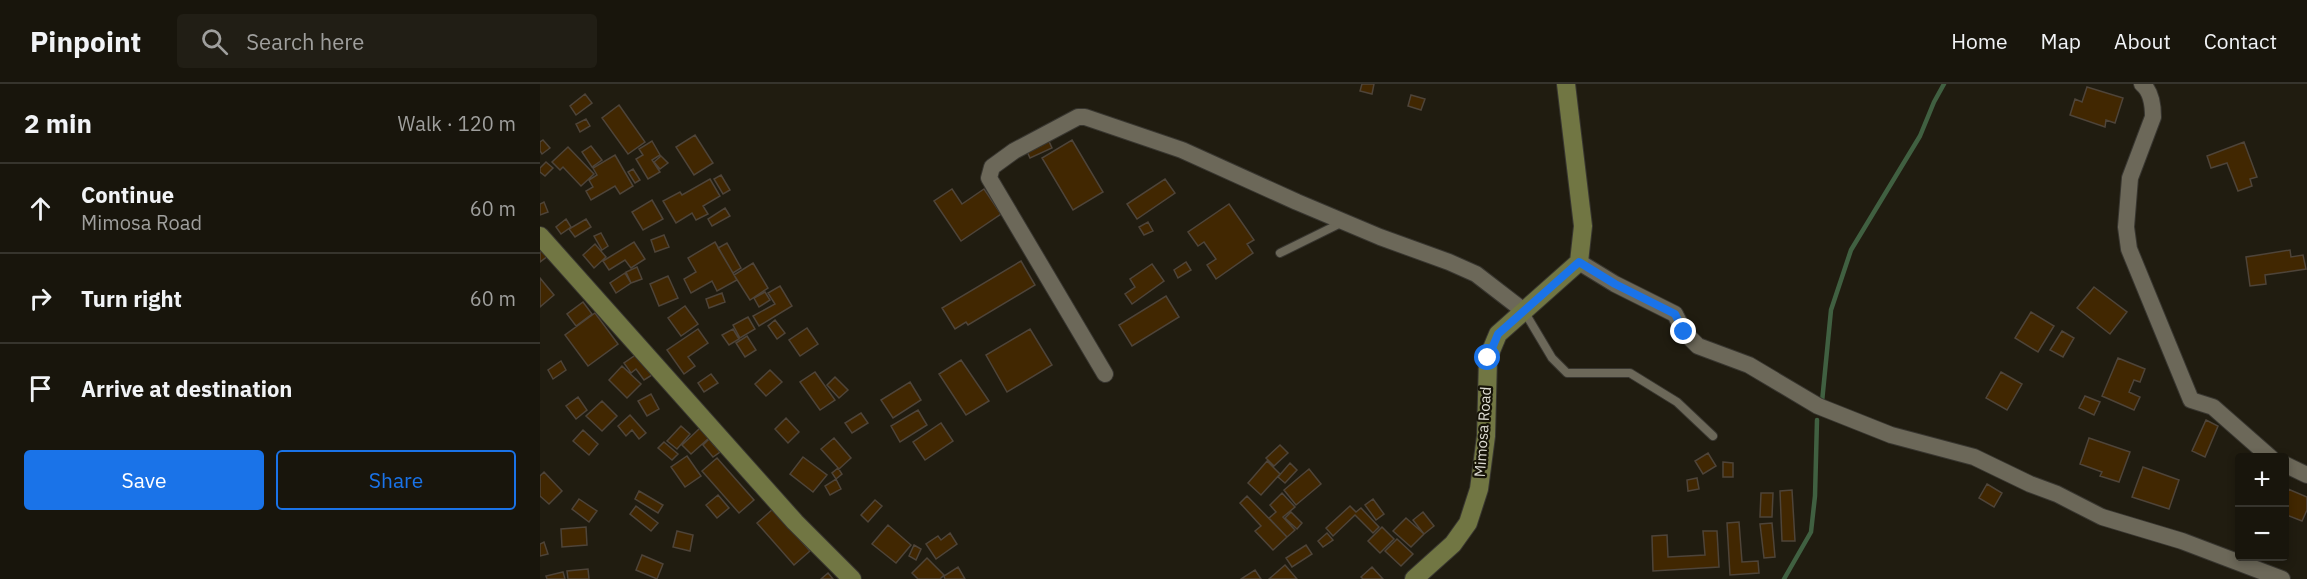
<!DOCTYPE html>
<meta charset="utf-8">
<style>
body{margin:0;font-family:"IBM Plex Sans",sans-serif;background:#211e15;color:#f1f3f6}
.controls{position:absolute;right:18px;bottom:18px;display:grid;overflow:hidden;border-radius:6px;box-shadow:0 3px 9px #0003}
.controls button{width:54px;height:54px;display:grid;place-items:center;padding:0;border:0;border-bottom:2px solid #36342d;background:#18150c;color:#f1f3f6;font:30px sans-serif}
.stop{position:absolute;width:18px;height:18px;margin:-14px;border:4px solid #1a73e8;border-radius:50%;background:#fff}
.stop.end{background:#1a73e8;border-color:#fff;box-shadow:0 2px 6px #0008}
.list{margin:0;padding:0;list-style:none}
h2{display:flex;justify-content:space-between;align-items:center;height:78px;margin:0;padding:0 24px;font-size:26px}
h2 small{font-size:20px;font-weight:400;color:#9f9f9d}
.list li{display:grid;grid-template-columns:39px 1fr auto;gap:18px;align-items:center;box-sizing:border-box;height:90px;padding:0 24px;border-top:2px solid #36342d}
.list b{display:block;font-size:22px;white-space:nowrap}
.list p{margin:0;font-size:20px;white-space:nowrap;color:#9f9f9d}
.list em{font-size:20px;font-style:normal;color:#9f9f9d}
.actions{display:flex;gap:12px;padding:18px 24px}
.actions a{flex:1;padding:14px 0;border:2px solid #1a73e8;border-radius:6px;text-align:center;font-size:21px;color:#1a73e8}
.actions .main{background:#1a73e8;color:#fff}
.icon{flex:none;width:33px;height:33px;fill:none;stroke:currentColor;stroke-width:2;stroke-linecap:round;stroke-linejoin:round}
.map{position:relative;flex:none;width:1767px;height:495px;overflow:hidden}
header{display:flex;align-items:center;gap:36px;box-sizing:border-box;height:84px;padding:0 30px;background:#18150c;border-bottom:2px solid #36342d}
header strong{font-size:28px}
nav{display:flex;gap:33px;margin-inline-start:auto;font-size:21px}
.search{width:420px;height:54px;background:#211e15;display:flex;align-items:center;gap:15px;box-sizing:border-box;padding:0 21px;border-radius:6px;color:#9f9f9d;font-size:22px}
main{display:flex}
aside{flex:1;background:#18150c}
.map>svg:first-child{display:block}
</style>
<header>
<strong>Pinpoint</strong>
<div class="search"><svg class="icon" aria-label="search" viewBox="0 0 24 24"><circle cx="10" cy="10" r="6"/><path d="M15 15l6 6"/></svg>Search here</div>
<nav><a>Home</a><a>Map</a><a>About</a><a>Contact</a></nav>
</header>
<main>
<aside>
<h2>2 min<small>Walk · 120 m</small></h2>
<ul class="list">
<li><svg class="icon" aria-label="ahead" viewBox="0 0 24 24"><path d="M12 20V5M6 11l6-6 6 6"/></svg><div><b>Continue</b><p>Mimosa Road</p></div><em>60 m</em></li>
<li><svg class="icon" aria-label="right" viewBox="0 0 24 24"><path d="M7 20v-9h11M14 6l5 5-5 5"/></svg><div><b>Turn right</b></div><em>60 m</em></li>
<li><svg class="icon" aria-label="arrive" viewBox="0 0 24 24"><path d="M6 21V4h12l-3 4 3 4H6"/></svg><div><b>Arrive at destination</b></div></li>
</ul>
<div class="actions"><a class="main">Save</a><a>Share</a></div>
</aside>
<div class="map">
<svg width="1767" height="495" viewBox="0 0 1767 495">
<rect width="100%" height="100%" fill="#201c10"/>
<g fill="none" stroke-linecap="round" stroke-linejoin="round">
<path stroke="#406041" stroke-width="4.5" d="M1282 318 1291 226 1311 166 1380 52 1394 18 1404 0
M1244 495 1271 448 1275 412 1277 336"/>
</g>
<path fill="#412701" stroke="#4e4439" stroke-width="1.5" d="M822 0H834L832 10 820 7Z
M1547 3 1583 14 1575 39 1566 36 1565 43 1530 31 1535 15 1542 18Z
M45 10 52 19 36 31 30 22Z
M871 11 885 15 881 26 868 22Z
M79 21 105 58 88 70 62 34Z
M46 35 50 42 40 48 36 40Z
M155 51 173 79 154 91 136 63Z
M507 53 512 64 490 74 485 63Z
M3 56 10 64 2 70 0 67V58Z
M532 56 563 108 533 126 502 74Z
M112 57 120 71 112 76 120 88 108 95 96 75 103 71 99 65Z
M1704 58 1717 93 1710 95 1712 102 1698 107 1687 79 1671 84 1667 72Z
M51 62 62 76 52 83 42 68Z
M28 63 54 90 41 102 23 83 20 86 12 78Z
M75 71 93 102 80 110 75 102 51 116 46 107 53 103 49 96 57 91 53 84Z
M121 72 128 79 120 85 114 78Z
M6 78 13 84 5 92 0 88V84Z
M93 85 100 96 95 99 88 88Z
M181 91 190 106 183 110 174 95Z
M170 95 180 112 163 122 168 130 156 136 152 129 136 139 123 117 140 108 142 111Z
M625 95 635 109 597 135 587 120Z
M412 105 422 120 444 105 461 130 421 157 394 117Z
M112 116 123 135 103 146 92 128Z
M4 118 8 128 0 131V120Z
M689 120 714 156 707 160 713 169 676 195 667 181 676 175 664 158 658 162 648 148Z
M185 124 190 132 172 142 168 135Z
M26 135 31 143 21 150 16 143Z
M46 135 51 143 35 153 29 145Z
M608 138 613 147 604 151 599 143Z
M61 149 68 162 62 166 54 152Z
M124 151 129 163 115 168 111 156Z
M94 158 105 175 91 184 85 176 69 186 63 177Z
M175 158 197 196 177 207 172 197 151 209 144 195 156 188 148 174Z
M187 159 201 184 193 189 178 164Z
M55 160 66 173 54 184 43 171Z
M0 163 8 172 0 178Z
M1750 166 1751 173 1763 171 1766 185 1725 191 1726 200 1710 202 1706 173Z
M481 177 495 201 428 241 426 238 415 245 402 224Z
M646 178 651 186 638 194 634 186Z
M213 179 228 204 210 216 194 191Z
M612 180 624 197 592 220 585 210 595 203 590 195Z
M97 183 102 195 91 199 86 188Z
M85 189 91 199 76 209 70 199Z
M128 192 138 214 119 222 110 200Z
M0 194 14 211 0 223Z
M240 202 252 222 219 242 213 232 235 220 228 209Z
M1554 203 1587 228 1570 250 1537 224Z
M225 208 230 216 219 223 214 214Z
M182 209 185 218 169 224 166 215Z
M626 212 639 233 592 262 579 241Z
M43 218 52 230 36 242 27 230Z
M145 222 158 240 141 252 128 234Z
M1491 228 1514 242 1498 268 1475 254Z
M55 229 78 260 48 282 25 251Z
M208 233 215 245 200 254 193 241Z
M235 236 245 249 237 255 228 242Z
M267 244 278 260 260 272 249 256Z
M158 245 168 259 148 273 155 282 144 290 127 266Z
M193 245 199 255 189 261 182 251Z
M490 245 512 281 467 308 446 271Z
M1522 247 1534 254 1523 273 1510 266Z
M207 252 216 266 205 273 196 259Z
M97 270 112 291 104 296 96 285 91 289 84 279Z
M1578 274 1605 285 1600 298 1594 296 1589 308 1600 313 1594 326 1562 312Z
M421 276 449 317 426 331 399 290Z
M21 277 26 286 13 295 8 286Z
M82 282 101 300 87 314 69 296Z
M230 286 242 298 226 312 215 300Z
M275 288 295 316 280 326 260 298Z
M1461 288 1482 300 1467 326 1446 314Z
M171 290 178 299 164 308 158 299Z
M295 293 308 306 299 314 287 301Z
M370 298 381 316 353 334 341 316Z
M111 310 119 325 107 332 98 317Z
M1545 312 1560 318 1554 331 1539 324Z
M38 313 47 326 36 335 26 322Z
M62 317 77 332 62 347 46 332Z
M378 326 387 341 360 358 351 342Z
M321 329 328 339 312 349 305 339Z
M90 331 106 349 99 355 92 346 86 352 78 342Z
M246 334 259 348 248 359 235 345Z
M1666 336 1678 342 1665 373 1652 367Z
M401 339 413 357 385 376 373 358Z
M141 342 150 350 137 365 127 357Z
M160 344 169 354 151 370 142 361Z
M43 346 58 360 49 371 33 357Z
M294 354 311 374 299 385 281 365Z
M1549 354 1590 368 1579 398 1560 392 1562 388 1540 380Z
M169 355 180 368 173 373 163 361Z
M124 358 138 370 132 376 118 364Z
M740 361 748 369 734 382 726 374Z
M1168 369 1176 382 1163 390 1155 377Z
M147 372 161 392 145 403 131 383Z
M263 373 287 391 273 408 250 390Z
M177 374 214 416 199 429 162 387Z
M727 377 740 390 721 411 708 399Z
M1183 378 1193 379V393H1183Z
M750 379 757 386 745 399 738 393Z
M1603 383 1639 396 1629 425 1592 413Z
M298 384 302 390 296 395 292 389Z
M769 385 781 400 756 421 744 406Z
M4 388 22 407 9 420 0 412V392Z
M1157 394 1159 405 1148 407 1147 396Z
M296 395 301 405 290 411 285 402Z
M1447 400 1462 409 1454 423 1439 414Z
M1748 405 1767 413V426L1762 437 1744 430V415Z
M1252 406 1255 457H1242L1240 407Z
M99 407 123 421 118 429 95 415Z
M742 409 755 423 743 433 755 446 747 453 729 434 736 428 730 421Z
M1221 409H1233L1232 433H1220Z
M178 411 189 424 177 434 166 421Z
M707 412 747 453 733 466 715 447 721 442 700 419Z
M39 415 57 427 49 438 32 425Z
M833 415 844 430 836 436 825 421Z
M335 416 342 422 328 438 321 431Z
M96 422 118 439 111 447 90 430Z
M810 422 816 428 821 424 839 443 833 449 815 431 793 452 786 444Z
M233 425 270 467 254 481 217 439Z
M751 428 762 439 757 445 745 434Z
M883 428 894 442 884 450 873 436Z
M866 434 884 450 871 463 853 447Z
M1199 438 1202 478 1218 477 1219 489 1190 491 1187 439Z
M1232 439 1235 473 1224 474 1220 440Z
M348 441 371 461 356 479 332 460Z
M46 443 47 461 22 463 21 445Z
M842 443 854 455 840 469 828 457Z
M137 447 153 451 150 467 133 463Z
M1163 447H1177L1179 483 1113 487 1112 452 1127 451 1128 473 1165 471Z
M410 449 417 460 396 475 386 460 398 452 401 456Z
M787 449 793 456 783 463 778 457Z
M857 455 873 470 861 482 845 467Z
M4 458 8 470 0 472V460Z
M374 461 381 465 376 476 369 472Z
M766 461 772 470 752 483 746 474Z
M102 471 123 480 117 495 96 486Z
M387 474 404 491 400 495H378L372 489Z
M745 481 757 495H729Z
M418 483 425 495H405L404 492Z
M832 483 843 495H823L821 493Z
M48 485 49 495H28L27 487Z
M715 486 721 495H701Z
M23 488 25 495H7L6 492Z
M288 489 293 495H281Z"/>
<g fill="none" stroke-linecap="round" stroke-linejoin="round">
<defs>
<path id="lane" d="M740 169 803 138
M984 227 1012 274 1027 289H1090L1137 318 1173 352"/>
<path id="street" d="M1602 0C1611 7 1613 22 1613 33L1590 94 1586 143 1589 165 1651 316 1673 323 1731 374
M1039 178 1075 200 1135 230 1144 248 1158 262 1209 281 1278 322 1351 351 1434 373 1490 400 1517 410 1562 433 1642 457 1742 495
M565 290 449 94 452 83 474 67 538 33H545L642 66 757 118 840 153 909 178 936 190 984 227
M1744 380 1767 391"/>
<path id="secondary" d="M0 152 255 438 312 495
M874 495 913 460 928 439 939 405 946 352 948 274 958 250 1039 178 1043 142 1026 0"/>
</defs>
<use href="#lane" stroke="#383630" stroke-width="10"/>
<use href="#street" stroke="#383630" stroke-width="18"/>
<use href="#secondary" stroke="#383630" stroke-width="20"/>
<use href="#lane" stroke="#6c6859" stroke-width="8"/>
<use href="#street" stroke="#6c6859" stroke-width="16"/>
<use href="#secondary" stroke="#717643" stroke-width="18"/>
</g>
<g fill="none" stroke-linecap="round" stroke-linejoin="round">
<path stroke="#1a73e8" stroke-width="8" d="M948 274 958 250 1039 178 1075 200 1135 230 1144 248"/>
</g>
<g text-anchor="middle" stroke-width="4.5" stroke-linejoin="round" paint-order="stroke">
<g font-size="15" fill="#dfddd5" stroke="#161307">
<text transform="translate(943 348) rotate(-86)" y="5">Mimosa Road</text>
</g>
</g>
</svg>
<div class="controls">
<button>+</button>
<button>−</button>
</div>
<div class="stop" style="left:948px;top:274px"></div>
<div class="stop end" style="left:1144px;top:248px"></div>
</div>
</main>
